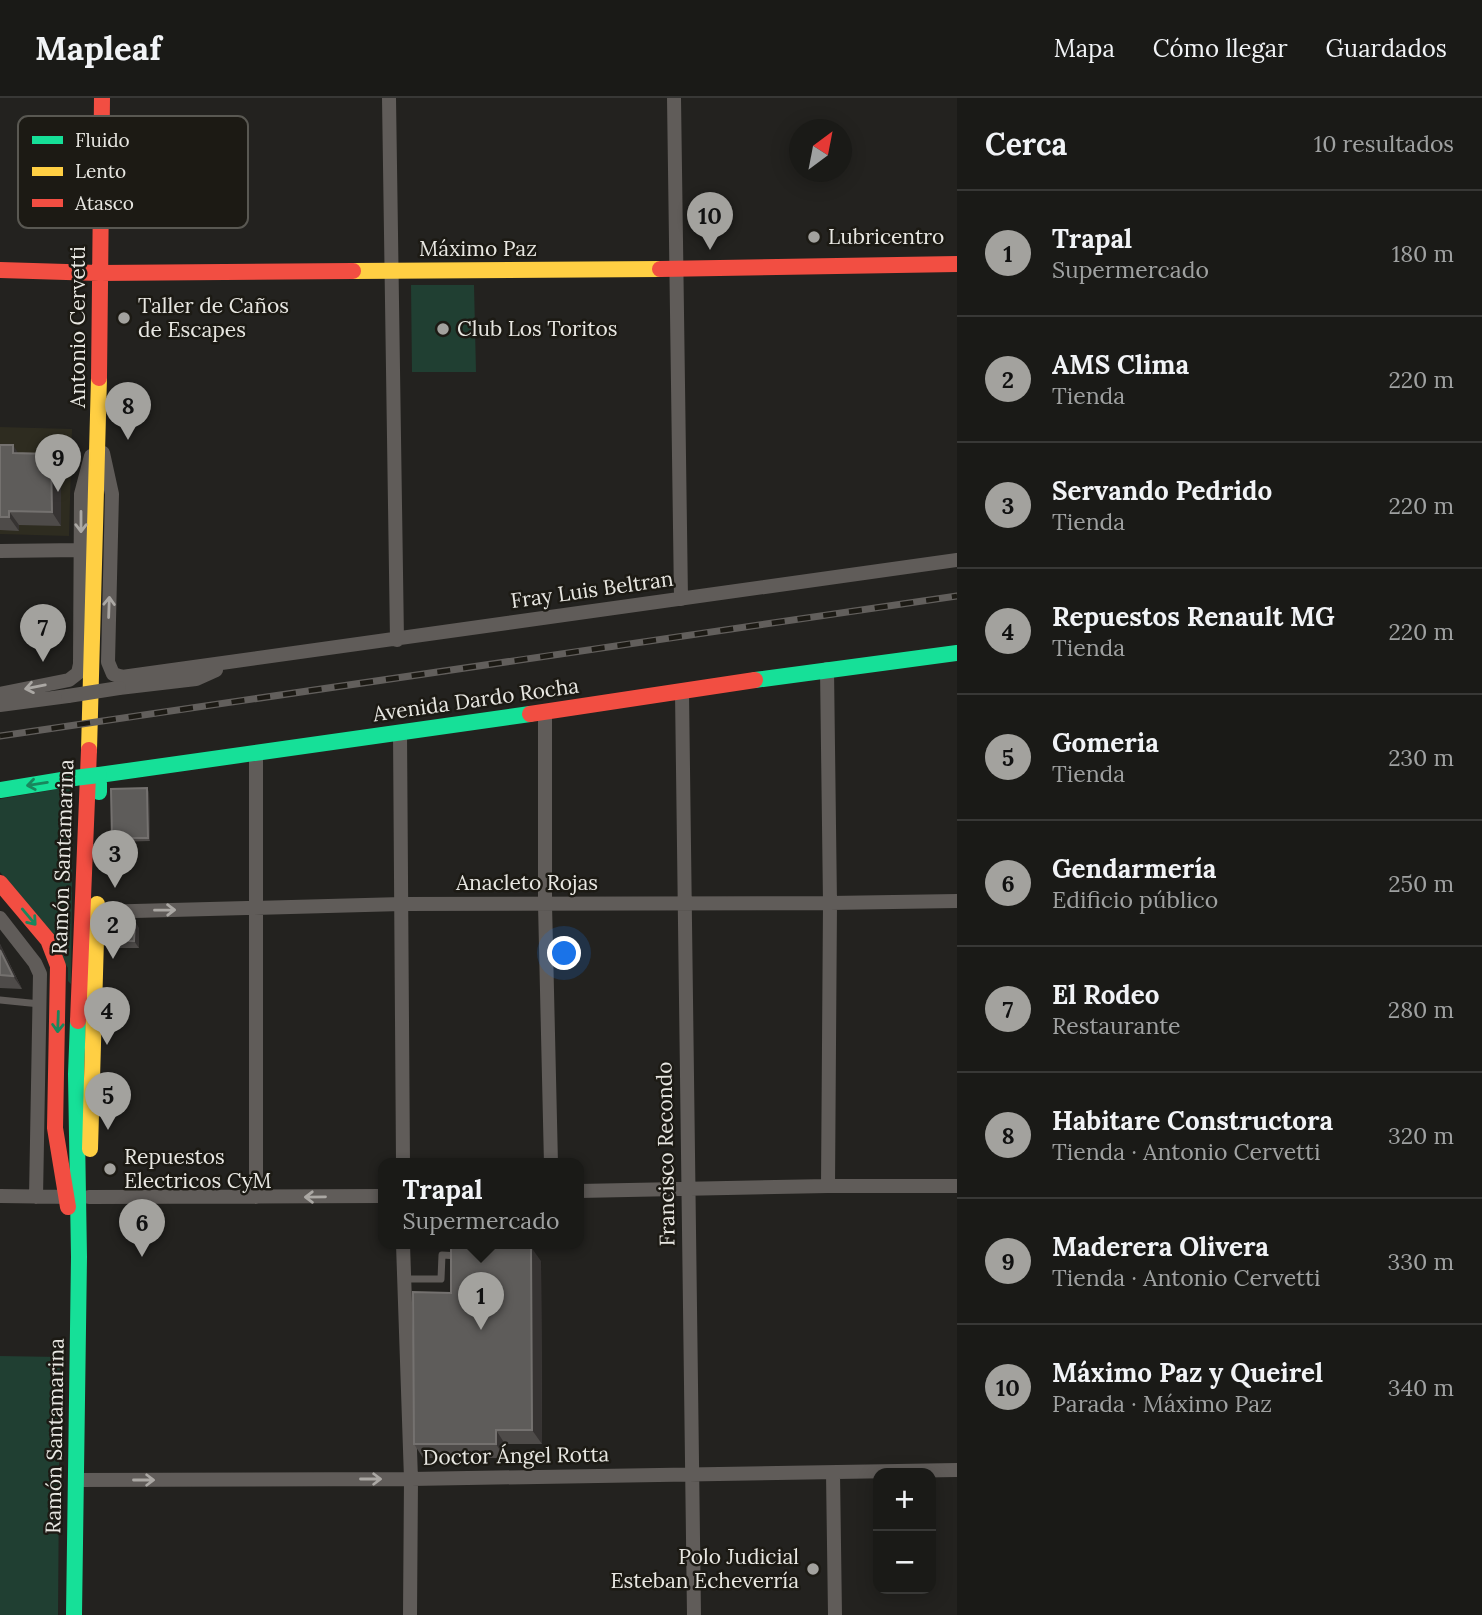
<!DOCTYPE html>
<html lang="es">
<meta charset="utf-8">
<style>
body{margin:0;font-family:Lora,serif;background:#272724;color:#f1f3f6}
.controls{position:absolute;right:21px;bottom:21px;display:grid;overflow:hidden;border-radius:14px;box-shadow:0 4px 18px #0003}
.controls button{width:63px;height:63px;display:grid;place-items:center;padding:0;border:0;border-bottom:2px solid #383836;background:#1a1a17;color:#f1f3f6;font:35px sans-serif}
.compass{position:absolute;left:789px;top:21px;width:63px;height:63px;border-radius:50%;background:#1a1a17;box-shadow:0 4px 18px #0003;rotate:32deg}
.you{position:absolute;left:565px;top:856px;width:24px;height:24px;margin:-18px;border:5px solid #fff;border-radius:50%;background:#1a73e8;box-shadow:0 0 0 10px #1a73e833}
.badge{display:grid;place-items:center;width:46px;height:46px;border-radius:50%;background:#a3a29e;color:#111;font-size:23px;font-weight:700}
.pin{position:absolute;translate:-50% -58px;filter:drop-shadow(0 2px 4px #0008)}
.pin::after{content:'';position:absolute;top:37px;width:24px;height:21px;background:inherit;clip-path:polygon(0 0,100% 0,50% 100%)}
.popup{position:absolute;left:378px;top:1060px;width:206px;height:91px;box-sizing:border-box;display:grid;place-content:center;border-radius:14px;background:#1a1a17;filter:drop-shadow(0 2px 5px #0005);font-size:23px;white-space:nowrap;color:#9fa1a1}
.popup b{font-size:26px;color:#f1f3f6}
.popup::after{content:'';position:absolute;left:50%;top:100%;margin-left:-14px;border:14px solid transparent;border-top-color:#1a1a17}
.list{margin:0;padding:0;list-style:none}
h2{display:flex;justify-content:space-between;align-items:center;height:91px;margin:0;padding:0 28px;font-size:30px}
h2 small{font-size:23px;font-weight:400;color:#9fa1a1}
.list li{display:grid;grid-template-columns:46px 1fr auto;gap:21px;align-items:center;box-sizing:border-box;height:126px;padding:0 28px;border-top:2px solid #383836}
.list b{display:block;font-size:26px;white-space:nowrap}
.list p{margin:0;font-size:23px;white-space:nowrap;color:#9fa1a1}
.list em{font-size:23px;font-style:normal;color:#9fa1a1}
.map{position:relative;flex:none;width:957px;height:1517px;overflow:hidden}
header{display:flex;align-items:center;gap:42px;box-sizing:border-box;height:98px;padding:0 35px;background:#1a1a17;border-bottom:2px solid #383836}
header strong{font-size:33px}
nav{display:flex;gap:38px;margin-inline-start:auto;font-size:24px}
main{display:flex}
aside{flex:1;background:#1a1a17}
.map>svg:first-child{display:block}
</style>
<header>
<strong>Mapleaf</strong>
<nav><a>Mapa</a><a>Cómo llegar</a><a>Guardados</a></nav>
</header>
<main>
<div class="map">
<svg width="957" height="1517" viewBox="0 0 957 1517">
<rect width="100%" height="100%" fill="#23221f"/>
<path fill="#2e2c20" d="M0 329 72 331 69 438 0 436Z"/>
<path fill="#203f32" d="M411 187H474L476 274H412Z
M64 690 72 692 73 702 71 886 68 883V870L23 801 0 774V701Z
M0 1258 60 1259 58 1517H0Z"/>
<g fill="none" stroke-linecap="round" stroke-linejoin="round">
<path stroke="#605c59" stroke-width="7" d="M0 902 40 906
M404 1181H441L442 1157 460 1158"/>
<path stroke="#605c59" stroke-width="14" d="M389 0 397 542
M674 0 681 501
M103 355 112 396 108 564 113 576 122 579 957 462
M0 453 81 452
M827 571 830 805 828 1088
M119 590 196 581 216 572
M682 594 694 1517
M0 596 69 582 78 575 80 566 81 396 91 358
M0 607 68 598
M545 613V806L551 1066
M400 634 403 1066
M97 814 402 806 830 805 957 803
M0 820 35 865 40 876 36 1099
M579 1093 828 1088H957
M0 1098 73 1099
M89 1099 383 1098
M256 1099V656
M403 1146 411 1381 410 1517
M833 1375 835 1517
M75 1382 411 1381 957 1372"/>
<path stroke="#16e098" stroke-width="16" d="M755 582 957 555
M0 692 74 680
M99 694V677L530 616
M74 1517 79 1159 76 976 78 923"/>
<path stroke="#ffcf43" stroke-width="16" d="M353 173 660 171
M89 652 99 280
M90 1051 97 806"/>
<path stroke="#f24e42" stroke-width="16" d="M660 171 957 166
M0 172 99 175 353 173
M99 280 102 0
M530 616 755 582
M0 785 48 842 58 868 55 1030 68 1109
M78 923 89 652"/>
<defs>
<path id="rail" d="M0 638 957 498"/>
</defs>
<use href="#rail" stroke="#625f5c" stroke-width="7"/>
<use href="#rail" stroke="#1c1a14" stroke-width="4.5" stroke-dasharray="13" stroke-linecap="butt"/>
<path stroke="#605c59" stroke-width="14" d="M68 598 119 590"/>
<path stroke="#16e098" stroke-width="16" d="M74 680 99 677"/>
</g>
<path fill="#4e4b49" d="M0 347 19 356 61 369V428L19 427V433L0 432Z
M149 694 150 743 115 744 112 740Z
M139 830V850H112L107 843Z
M0 846 22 891 0 890Z
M541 1163 542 1346H505V1360H423L414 1346 451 1195Z"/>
<path fill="#363332" d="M13 347 22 361 13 355Z
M51 356 61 369V428L52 414Z
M9 413 19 427V433L9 419Z
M147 690 149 694 150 743 148 740Z
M135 823 139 830V850L134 843Z
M0 846 22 891 13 878 0 852Z
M531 1149 541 1163 542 1346 532 1332Z
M496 1332 505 1346V1360L496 1346Z"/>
<path fill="#5e5c5a" stroke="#74716f" stroke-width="2" d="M0 347H13V355L51 356 52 414 9 413V419H0Z
M147 690 148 740H112L111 691Z
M112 823H135L134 843H107L108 828Z
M0 852 13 878 0 877Z
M451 1149H531L532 1332H496V1346H414L413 1194 451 1195Z"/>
<defs><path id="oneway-shaft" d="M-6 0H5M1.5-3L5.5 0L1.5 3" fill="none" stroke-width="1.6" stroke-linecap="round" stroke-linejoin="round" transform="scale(1.75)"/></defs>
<g stroke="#aba8a4">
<use href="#oneway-shaft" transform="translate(81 424) rotate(90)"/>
<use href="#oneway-shaft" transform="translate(109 509) rotate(-88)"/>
<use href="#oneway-shaft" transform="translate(35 589) rotate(169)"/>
<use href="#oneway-shaft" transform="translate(165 812) rotate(-1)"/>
<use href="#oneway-shaft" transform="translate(315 1099) rotate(179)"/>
<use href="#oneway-shaft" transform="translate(371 1381)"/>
<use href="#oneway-shaft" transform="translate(144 1382)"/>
</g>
<g stroke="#19875d">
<use href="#oneway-shaft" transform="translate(37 686) rotate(171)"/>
<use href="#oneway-shaft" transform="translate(29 819) rotate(50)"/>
<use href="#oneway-shaft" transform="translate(58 924) rotate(92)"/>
</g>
<g fill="#a3a29e" stroke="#1c1a14" stroke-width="2.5">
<circle cx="814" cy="139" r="7"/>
<circle cx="124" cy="220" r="7"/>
<circle cx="443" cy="231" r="7"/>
<circle cx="110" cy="1071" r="7"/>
<circle cx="813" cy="1471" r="7"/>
</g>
<g text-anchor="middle" stroke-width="5" stroke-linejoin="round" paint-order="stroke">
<g font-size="21" fill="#e8e7e2" stroke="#1c1a14" text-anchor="start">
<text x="828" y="146">Lubricentro</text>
<text x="138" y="215">Taller de Caños<tspan x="138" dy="24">de Escapes</tspan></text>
<text x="457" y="238">Club Los Toritos</text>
<text x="124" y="1066">Repuestos<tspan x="124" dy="24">Electricos CyM</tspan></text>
<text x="799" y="1466" text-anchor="end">Polo Judicial<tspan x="799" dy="24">Esteban Echeverría</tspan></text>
</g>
<g font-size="21" fill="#e8e7e2" stroke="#1c1a14">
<text x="478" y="158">Máximo Paz</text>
<text transform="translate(78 229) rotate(-90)" y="7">Antonio Cervetti</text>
<text transform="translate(592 492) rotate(-8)" y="7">Fray Luis Beltran</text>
<text transform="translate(476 602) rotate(-8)" y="7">Avenida Dardo Rocha</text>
<text transform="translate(63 759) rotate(-88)" y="7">Ramón Santamarina</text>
<text x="527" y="792">Anacleto Rojas</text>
<text transform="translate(666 1056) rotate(-91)" y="7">Francisco Recondo</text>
<text transform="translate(55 1338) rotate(-89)" y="7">Ramón Santamarina</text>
<text transform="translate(516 1358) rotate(-1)" y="7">Doctor Ángel Rotta</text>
</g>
</g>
<rect x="18" y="18" width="230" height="112" rx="10" fill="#1c1a14" stroke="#595852" stroke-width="2"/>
<rect x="32" y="38" width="31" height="8" fill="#16e098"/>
<rect x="32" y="69" width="31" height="9" fill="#ffcf43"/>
<rect x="32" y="101" width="31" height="8" fill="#f24e42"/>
<g font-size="19" fill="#e8e7e2">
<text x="75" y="49">Fluido</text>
<text x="75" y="80">Lento</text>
<text x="75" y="112">Atasco</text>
</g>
</svg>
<div class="controls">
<button>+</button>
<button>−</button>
</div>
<svg class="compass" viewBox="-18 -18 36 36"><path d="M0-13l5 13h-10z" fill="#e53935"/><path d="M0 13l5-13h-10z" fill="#9fa1a1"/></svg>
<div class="you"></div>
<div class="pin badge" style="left:481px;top:1232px">1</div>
<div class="popup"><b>Trapal</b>Supermercado</div>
<div class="pin badge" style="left:113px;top:861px">2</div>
<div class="pin badge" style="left:115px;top:790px">3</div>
<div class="pin badge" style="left:107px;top:947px">4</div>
<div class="pin badge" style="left:108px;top:1032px">5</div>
<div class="pin badge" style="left:142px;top:1159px">6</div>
<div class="pin badge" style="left:43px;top:564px">7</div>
<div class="pin badge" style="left:128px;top:342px">8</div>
<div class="pin badge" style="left:58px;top:394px">9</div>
<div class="pin badge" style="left:710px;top:152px">10</div>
</div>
<aside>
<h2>Cerca<small>10 resultados</small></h2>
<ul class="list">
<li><span class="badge">1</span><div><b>Trapal</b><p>Supermercado</p></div><em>180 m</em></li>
<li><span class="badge">2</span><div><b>AMS Clima</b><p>Tienda</p></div><em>220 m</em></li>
<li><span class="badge">3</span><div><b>Servando Pedrido</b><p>Tienda</p></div><em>220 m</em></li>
<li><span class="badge">4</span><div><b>Repuestos Renault MG</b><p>Tienda</p></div><em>220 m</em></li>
<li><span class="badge">5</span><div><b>Gomeria</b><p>Tienda</p></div><em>230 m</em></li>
<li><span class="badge">6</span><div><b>Gendarmería</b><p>Edificio público</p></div><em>250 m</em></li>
<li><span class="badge">7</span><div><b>El Rodeo</b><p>Restaurante</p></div><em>280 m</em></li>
<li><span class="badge">8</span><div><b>Habitare Constructora</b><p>Tienda · Antonio Cervetti</p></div><em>320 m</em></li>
<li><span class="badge">9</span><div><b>Maderera Olivera</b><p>Tienda · Antonio Cervetti</p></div><em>330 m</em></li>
<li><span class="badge">10</span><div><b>Máximo Paz y Queirel</b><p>Parada · Máximo Paz</p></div><em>340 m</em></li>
</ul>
</aside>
</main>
